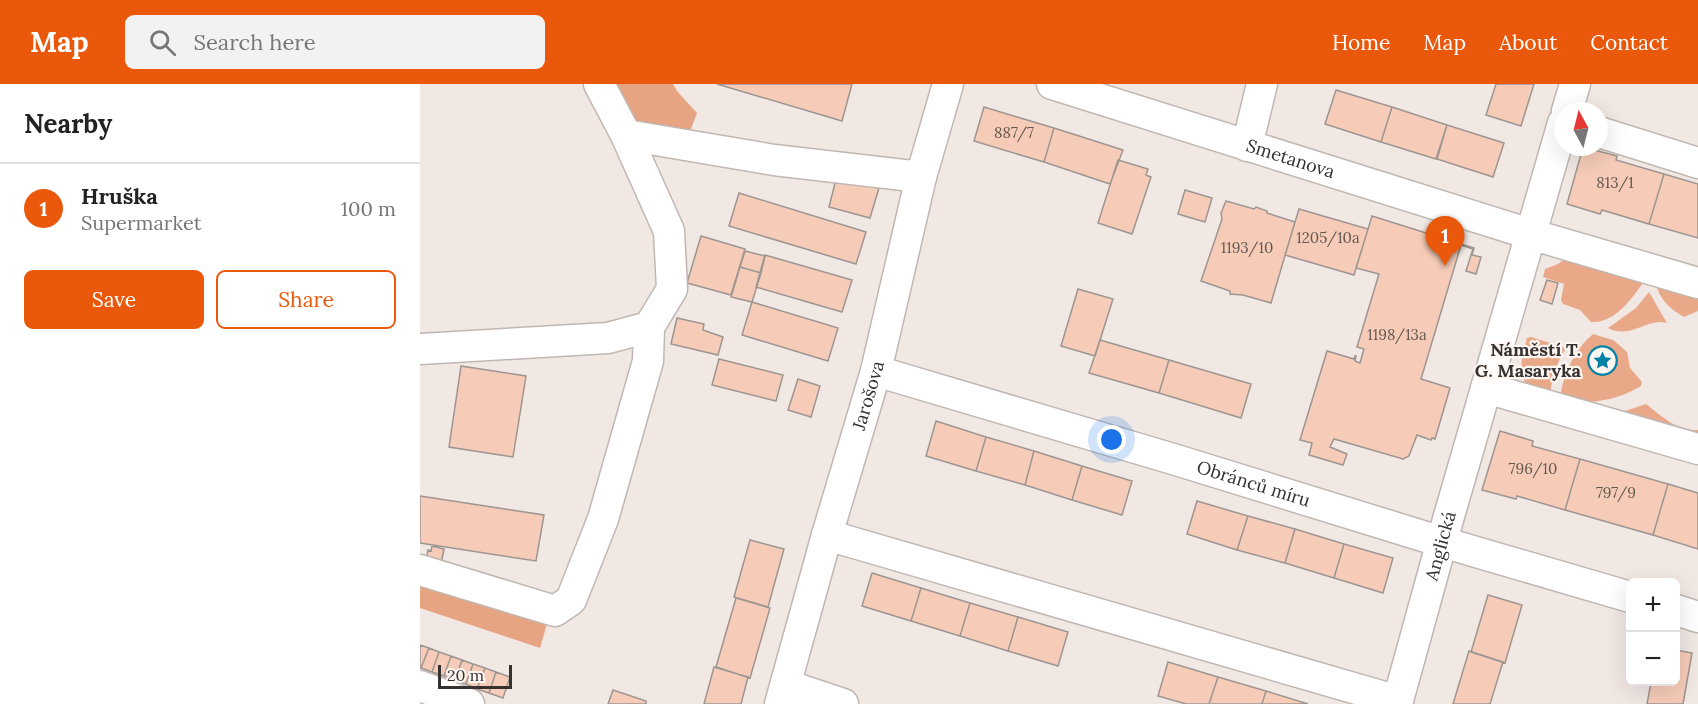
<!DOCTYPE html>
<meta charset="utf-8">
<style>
body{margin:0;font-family:Lora,serif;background:#f2f2f2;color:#222}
.controls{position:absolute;right:18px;bottom:18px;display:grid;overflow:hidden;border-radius:9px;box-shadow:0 6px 24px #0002}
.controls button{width:54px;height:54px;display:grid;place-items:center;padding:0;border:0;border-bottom:2px solid #e0e0e0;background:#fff;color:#222;font:30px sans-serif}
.compass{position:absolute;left:1134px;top:18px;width:54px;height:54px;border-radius:50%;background:#fff;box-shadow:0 6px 24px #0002;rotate:353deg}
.scale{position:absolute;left:18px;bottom:15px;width:74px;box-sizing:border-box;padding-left:6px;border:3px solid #34312f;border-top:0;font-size:16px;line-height:21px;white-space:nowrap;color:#34312f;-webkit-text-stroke:4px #fef6f2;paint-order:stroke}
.you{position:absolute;left:692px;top:356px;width:21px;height:21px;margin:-15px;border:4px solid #fff;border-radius:50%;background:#1a73e8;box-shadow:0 0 0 9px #1a73e833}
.badge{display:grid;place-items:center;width:39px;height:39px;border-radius:50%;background:#ea580c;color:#fff;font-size:20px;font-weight:700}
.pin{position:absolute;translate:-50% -50px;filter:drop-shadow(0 2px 3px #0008)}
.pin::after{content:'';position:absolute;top:32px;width:21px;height:18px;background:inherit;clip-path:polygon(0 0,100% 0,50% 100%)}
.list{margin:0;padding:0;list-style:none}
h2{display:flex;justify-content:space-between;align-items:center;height:78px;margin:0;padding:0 24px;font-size:26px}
h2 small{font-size:20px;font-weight:400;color:#767676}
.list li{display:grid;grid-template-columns:39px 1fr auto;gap:18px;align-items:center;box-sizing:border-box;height:90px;padding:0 24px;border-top:2px solid #e0e0e0}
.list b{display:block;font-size:22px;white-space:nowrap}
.list p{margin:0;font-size:20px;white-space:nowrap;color:#767676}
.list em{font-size:20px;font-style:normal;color:#767676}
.actions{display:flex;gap:12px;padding:18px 24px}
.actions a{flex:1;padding:14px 0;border:2px solid #ea580c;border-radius:9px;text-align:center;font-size:21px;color:#ea580c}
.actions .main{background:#ea580c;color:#fff}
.icon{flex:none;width:33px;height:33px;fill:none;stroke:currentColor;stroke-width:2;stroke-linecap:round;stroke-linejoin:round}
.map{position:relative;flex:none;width:1278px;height:620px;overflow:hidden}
header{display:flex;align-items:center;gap:36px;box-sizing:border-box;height:84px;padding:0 30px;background:#ea580c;color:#fff}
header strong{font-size:28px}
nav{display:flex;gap:33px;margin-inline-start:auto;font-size:21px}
.search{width:420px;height:54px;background:#f2f2f2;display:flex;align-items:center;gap:15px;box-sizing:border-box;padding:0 21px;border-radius:9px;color:#767676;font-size:22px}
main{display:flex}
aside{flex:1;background:#fff}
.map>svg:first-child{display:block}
</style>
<header>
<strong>Map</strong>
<div class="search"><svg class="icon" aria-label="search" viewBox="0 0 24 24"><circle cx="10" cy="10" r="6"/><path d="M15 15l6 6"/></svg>Search here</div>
<nav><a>Home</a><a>Map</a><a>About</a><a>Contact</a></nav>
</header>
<main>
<aside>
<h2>Nearby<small></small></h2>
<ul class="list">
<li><span class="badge">1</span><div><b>Hruška</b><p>Supermarket</p></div><em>100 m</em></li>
</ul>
<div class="actions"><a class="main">Save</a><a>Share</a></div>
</aside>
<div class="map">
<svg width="1278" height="620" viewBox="0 0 1278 620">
<rect width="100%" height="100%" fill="#f1e8e4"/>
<path fill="#e9a989" d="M1149 171 1225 196C1213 213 1195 240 1171 238L1160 226 1143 220 1141 216 1144 200 1123 193 1125 185 1138 180Z
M1235 197 1278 209V227L1264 233C1248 224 1239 214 1235 197Z
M1229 208 1247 239C1228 233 1211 256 1188 244L1216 224Z
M1173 250 1193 256 1198 260 1207 268 1210 284 1222 298 1221 302C1195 318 1169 319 1139 319 1143 292 1152 268 1173 250Z
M1111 253 1146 264C1136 280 1132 293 1130 312L1109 309C1099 284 1100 280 1107 254Z
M1226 320C1242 332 1256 347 1278 346V360L1202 328Z"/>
<path fill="#e7a483" d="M179 0H253L257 7 277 29 265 61 206 51Z
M0 494 129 533 120 564 0 524Z"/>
<path fill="#f6ccb8" stroke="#9d9591" stroke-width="1.5" d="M297 0H432L422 37Z
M1076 0H1114L1101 42 1066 31Z
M916 6 972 23 961 58 905 40Z
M564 23 634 44 624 78 554 57Z
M972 23 1027 41 1016 75 961 58Z
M1027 41 1084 59 1073 93 1017 75Z
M634 44 703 66 690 100 624 78Z
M1163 63 1197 72 1196 76 1244 90 1229 140 1182 126 1180 130 1147 120Z
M698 76 728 85 726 91 731 93 712 150 678 139Z
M1244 90 1278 100V154L1229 140Z
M416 95 438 98 459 104 450 134 409 123Z
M765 106 792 114 785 138 758 130Z
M319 109 446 148 436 180 309 142Z
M806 117 834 125 836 123 847 127V129L875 138 851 219 823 211 810 210V207L781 197 802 135 801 129Z
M879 125 948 145 934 191 865 171Z
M952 132 1054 164 1052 171 1061 173 1056 190 1046 187 1053 165 1041 161 1001 295 1030 304 1015 355 1012 354 1011 356 997 351 989 372 983 375 914 355 910 363 927 370 923 381 889 371 892 359 880 356 907 267 934 275 935 272H936L935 277 940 279 944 265 937 263 959 190 936 184Z
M281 152 325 165 311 211 267 199Z
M325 167 345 172 341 189 320 183Z
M345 171 432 196 422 228 336 203Z
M320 183 341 189 332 218 311 213Z
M1127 196 1138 199 1132 220 1120 216Z
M658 205 693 215 675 272 641 262Z
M332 218 418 244 408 277 322 251Z
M257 234 284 240 283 246 303 253 298 271 251 260Z
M680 256 749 276 739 309 669 289Z
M299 275 363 291 356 317 292 301Z
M749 276 831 300 821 334 739 309Z
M41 282 106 292 93 373 29 363Z
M378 295 400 302 391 333 368 326Z
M516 337 566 353 556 387 506 372Z
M1080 347 1113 357 1112 362 1160 375 1145 426 1097 412 1096 415 1062 406Z
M566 353 614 367 605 401 556 387Z
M614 367 662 382 652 416 605 401Z
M1160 375 1248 400 1233 451 1145 426Z
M662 382 712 397 702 431 652 416Z
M1248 400 1278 409V465L1233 451Z
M0 412 124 431 116 477 0 459Z
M777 417 828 432 817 466 767 450Z
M828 432 875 445 865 479 817 466Z
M875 445 924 460 914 494 865 479Z
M330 456 364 465 348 523 314 513Z
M924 460 973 474 963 509 914 494Z
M12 462 24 465 20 485 5 482 8 466 11 467Z
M452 489 501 504 491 537 442 522Z
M501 504 550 519 540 552 491 537Z
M1068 511 1102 521 1085 579 1051 568Z
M316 514 350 524 330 594 296 583Z
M550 519 598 533 588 567 540 552Z
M598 533 648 548 638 582 588 567Z
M0 561 9 564 1 584H0Z
M9 564 19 568 12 588 1 584Z
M1256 566 1272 569 1263 620H1227L1231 598H1256Z
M1049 567 1083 578 1070 620H1033Z
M19 568 31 572 24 592 12 588Z
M31 572 42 576 35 596 24 592Z
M42 576 53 580 46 600 35 596Z
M748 578 798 593 789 620H766L738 612Z
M53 580 65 584 57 605 46 600Z
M294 583 328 593 321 620H284Z
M65 584 76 588 69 609 57 605Z
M76 588 90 593 83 614 69 609Z
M798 593 846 607 842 620H789Z
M193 606 226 617V620H188Z
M846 607 888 620H842Z"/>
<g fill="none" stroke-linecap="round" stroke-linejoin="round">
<defs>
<g id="minor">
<path d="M179 0 206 51 354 76 501 93"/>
<path id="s1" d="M632 0 1110 150 1278 199"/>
<path d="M1147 27 1155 0"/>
<path d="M1179 48 1278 79"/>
<path d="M827 62 842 0"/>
<path d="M0 265 188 254 229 243 252 205 249 147 206 51"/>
<path id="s2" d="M456 287 753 375 1022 458 1210 513"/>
<path d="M1066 304 1278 365"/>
<path d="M407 451 978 617"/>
<path d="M0 486 135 527 151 516 183 435 228 277 229 243"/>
<path d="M1256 526 1278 533"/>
<path d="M366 601 423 620"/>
<path d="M0 602 49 620"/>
<path id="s3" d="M360 620 407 451 456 287 501 93 528 0"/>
<path id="s4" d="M977 620 1027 439 1143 39"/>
</g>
</defs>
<use href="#minor" stroke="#c0b7b3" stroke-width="33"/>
<use href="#minor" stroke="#fff" stroke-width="30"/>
</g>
<defs>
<symbol id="sight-ring" viewBox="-11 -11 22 22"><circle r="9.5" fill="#fef6f2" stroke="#0282a6" stroke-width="1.5"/><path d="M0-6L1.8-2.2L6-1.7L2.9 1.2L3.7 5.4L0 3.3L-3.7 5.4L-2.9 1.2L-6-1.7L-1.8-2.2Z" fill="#0282a6"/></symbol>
</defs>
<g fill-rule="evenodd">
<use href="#sight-ring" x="1166" y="260" width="33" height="33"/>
</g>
<g text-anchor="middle" stroke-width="4.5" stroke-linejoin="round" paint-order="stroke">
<g font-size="15" fill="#645851">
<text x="594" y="54">887/7</text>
<text x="1195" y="104">813/1</text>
<text x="908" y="159">1205/10a</text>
<text x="827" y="169">1193/10</text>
<text x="977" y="256">1198/13a</text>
<text x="1113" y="390">796/10</text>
<text x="1196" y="414">797/9</text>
</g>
<g font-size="18" fill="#34312f" stroke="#fef6f2">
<text dy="6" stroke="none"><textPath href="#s1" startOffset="250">Smetanova</textPath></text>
<text dy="6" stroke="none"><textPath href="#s3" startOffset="321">Jarošova</textPath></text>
<text dy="6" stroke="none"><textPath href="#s2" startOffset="394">Obránců míru</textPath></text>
<text dy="6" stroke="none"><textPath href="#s4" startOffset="164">Anglická</textPath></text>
</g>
<g font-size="18" font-weight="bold" fill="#34312f" stroke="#fef6f2" text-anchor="end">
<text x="1161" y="272">Náměstí T.<tspan x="1161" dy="21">G. Masaryka</tspan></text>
</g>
</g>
</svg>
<div class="controls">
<button>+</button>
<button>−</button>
</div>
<svg class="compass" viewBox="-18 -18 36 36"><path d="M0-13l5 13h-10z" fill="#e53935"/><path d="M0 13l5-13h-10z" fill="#767676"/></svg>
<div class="scale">20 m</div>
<div class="you"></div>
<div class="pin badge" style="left:1025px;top:182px">1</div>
</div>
</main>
